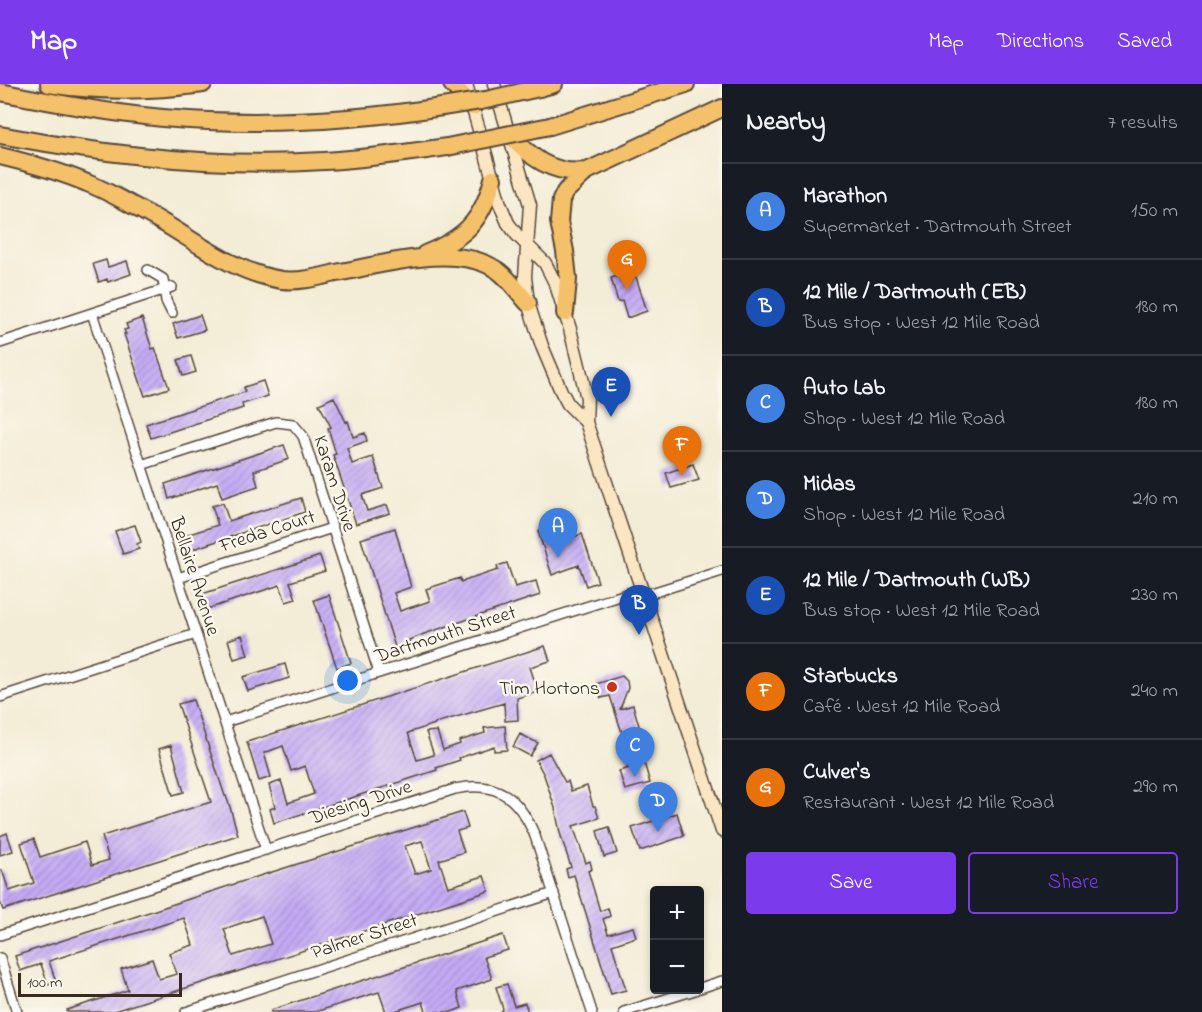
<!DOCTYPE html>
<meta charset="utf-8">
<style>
body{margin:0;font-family:"Indie Flower",sans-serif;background:#242831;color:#f1f3f6}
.controls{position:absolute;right:18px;bottom:18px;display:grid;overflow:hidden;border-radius:6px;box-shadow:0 3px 9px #0003}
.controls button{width:54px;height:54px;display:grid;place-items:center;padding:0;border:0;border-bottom:2px solid #363941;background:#171b24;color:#f1f3f6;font:30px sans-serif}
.scale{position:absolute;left:18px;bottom:15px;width:164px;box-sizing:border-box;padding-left:6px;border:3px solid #3b2a1e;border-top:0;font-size:16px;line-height:21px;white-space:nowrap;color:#3b2a1e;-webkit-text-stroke:4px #fbf7ec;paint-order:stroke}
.you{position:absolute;left:348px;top:597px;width:21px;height:21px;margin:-15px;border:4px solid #fff;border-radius:50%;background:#1a73e8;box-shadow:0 0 0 9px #1a73e833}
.badge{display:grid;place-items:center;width:39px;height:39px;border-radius:50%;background:#7c3aed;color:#fff;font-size:20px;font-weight:700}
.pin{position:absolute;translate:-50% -50px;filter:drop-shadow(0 2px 3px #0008)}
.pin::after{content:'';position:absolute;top:32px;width:21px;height:18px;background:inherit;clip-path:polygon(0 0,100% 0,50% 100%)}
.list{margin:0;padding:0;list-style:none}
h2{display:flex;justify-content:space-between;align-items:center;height:78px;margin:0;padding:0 24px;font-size:26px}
h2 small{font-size:20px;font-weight:400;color:#9ea1a6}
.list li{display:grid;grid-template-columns:39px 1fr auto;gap:18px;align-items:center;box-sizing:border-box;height:96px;padding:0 24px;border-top:2px solid #363941}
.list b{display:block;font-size:22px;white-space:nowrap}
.list p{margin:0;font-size:20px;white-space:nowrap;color:#9ea1a6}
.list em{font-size:20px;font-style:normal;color:#9ea1a6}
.actions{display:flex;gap:12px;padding:18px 24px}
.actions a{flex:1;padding:14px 0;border:2px solid #7c3aed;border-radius:6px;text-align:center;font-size:21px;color:#7c3aed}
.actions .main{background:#7c3aed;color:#fff}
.map{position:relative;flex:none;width:722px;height:928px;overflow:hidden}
header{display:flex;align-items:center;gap:36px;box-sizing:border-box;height:84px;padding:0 30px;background:#7c3aed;color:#fff}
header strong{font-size:28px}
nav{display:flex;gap:33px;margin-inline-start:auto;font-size:21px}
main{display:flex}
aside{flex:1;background:#171b24}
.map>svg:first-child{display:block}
</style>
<header>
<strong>Map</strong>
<nav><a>Map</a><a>Directions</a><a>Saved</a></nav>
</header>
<main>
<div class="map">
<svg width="722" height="928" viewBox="0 0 722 928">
<defs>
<pattern id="building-hatch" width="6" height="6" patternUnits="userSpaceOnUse" patternTransform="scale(1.5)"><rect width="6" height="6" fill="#c5abf6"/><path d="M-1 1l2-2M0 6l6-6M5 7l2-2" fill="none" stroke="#a18bc7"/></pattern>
</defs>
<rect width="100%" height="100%" fill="#fbf7ec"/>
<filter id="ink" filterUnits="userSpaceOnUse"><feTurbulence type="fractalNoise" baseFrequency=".0167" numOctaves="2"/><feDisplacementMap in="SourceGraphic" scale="12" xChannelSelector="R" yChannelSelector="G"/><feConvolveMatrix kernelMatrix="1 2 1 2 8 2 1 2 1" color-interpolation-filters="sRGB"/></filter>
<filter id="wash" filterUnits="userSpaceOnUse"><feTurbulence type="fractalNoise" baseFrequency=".008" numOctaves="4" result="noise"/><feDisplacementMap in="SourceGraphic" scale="24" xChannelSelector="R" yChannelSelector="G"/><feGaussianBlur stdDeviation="1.35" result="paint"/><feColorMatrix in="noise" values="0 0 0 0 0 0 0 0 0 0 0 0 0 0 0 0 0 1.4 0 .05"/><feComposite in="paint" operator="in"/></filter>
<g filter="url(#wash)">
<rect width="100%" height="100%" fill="#f3ecd6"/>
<g id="blocks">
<path fill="url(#building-hatch)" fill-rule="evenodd" d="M106 176 108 183 127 177 131 190 108 198 107 195 99 198 93 180Z
M634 187 647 227 627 234 622 217 618 218 611 194Z
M200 231 205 246 178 254 173 240Z
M142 234 152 265 155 264 169 304 145 312 124 250H126L124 246 128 245 126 240Z
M191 272 196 288 183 292 178 276Z
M263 297 268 312 242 320 243 324 151 354 146 340 245 308 244 303Z
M334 313 346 338 348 337 353 353 365 349 367 357 347 364 352 380 373 373 383 404 362 411 367 427 387 421 390 429 356 440 333 371 336 370 328 344 331 343 319 320Z
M284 361 289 375 254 387 258 402 222 414 217 399 169 415 165 400Z
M693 380 699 396 671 404 666 389Z
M301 414 305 428 187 467 183 452 218 441 212 422 223 419 229 437Z
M556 439 562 457 582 450 598 498 586 502 579 481 552 491 538 447Z
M135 441 141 458 137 460 139 465 123 470 115 447Z
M395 444 411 503 394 509 400 527 430 517 426 505 460 494 461 498 498 486 497 482 507 479 515 503 536 497 540 511 424 550 409 556 410 558 395 563 361 455Z
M320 472 325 487 290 498 296 515 286 518 280 501 207 525 202 510Z
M329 511 351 579 337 584 314 516Z
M242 551 248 571 234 575 228 556Z
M545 562 550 577 530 583 538 608 517 614 518 636 505 637 504 619 435 639V640L408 649 417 676 434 671 426 648 437 647 443 666 460 660 459 657 485 649 484 644 505 642 507 666 494 667V662L459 674 460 676 436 684 437 686 274 739 270 725 275 723 269 701 281 697 288 719 314 710 305 682 291 687 283 662 264 669 271 693 259 697 247 658Z
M285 580 289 594 248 607 243 593Z
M622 592 627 597 628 604 620 625 633 621 648 673 643 675 650 699 625 706 619 687 629 684 620 659 625 658 610 612 601 614 596 600Z
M193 616 225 712H226L230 723 238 751 3 826 0 818V786H2L9 807 34 799 21 759 34 755 40 773 85 758 92 781 109 776 102 752 211 718 178 620Z
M520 650 538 659 530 672 513 663Z
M171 661 184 708 173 711 159 665Z
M549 669 565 698 568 697 571 707 587 702 593 722H595L599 734 573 742 586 779 590 777 592 785 588 787 600 827 608 824 610 832 603 835 608 850 633 843 636 853 612 861 626 906 611 910 574 791 568 793 566 785 571 783 560 749 555 724 544 691 536 676Z
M463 728 468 744 457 747 464 768 439 776 448 803 484 792 489 807 111 928H67V926L128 906 121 885 152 875 159 895 177 890 169 869 193 861 184 834 49 877 56 898 48 901 41 880 20 887 15 872 253 794ZM422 757 431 785 415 790 405 762ZM262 832 271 860 233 872 224 845Z
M677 729 684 752 640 767 632 744Z
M609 743 617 769 604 773 597 747Z
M7 749 13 767 0 771V752Z
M503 851 508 866 484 873 492 895 457 907 462 924 451 928H426L423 918 392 928H386L379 908 315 928H271V926Z
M507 900 514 922 525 919 528 928H501L503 925 496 903Z"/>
</g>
</g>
<g filter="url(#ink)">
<use href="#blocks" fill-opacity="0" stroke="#57473a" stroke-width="1.5"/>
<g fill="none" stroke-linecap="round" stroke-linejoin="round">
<defs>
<path id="minor" d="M148 186 163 195 166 217 172 229
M92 229 266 766
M0 259 172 203
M141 381 276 338 293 340 303 352 379 589
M178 494 332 444
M645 511 722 487
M0 613 196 550
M225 638 642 505
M0 851 455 705C498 696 519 714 535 752L592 928
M0 874 17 928
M700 904 722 897
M186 928 554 809
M624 928 695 906"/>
<path id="secondary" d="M466 0 500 120 508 139 517 151 545 179 556 201 570 245 587 314 586 338 722 747
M494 0 530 121 525 193 528 219 542 262 561 307 568 320 586 338"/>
<path id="motorway" d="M49 0C100 8 152 7 203 0
M452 0 473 23
M539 4 554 0
M0 8C54 19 108 29 163 34 255 42 351 37 442 23
M550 42 686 0
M508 48C529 73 552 91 587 87
M0 51C106 71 216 84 324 77 365 75 406 69 447 63
M0 72C29 79 59 87 87 99 108 107 128 119 148 130 193 154 230 188 282 196 300 198 319 193 336 189 381 181 456 158 497 186 509 194 518 208 528 219
M425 170C465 154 482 137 493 95
M565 229 568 195 565 167 559 138 561 116 565 108 587 87 722 24"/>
</defs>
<use href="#minor" stroke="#57473a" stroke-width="12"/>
<use href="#secondary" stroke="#57473a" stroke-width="15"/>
<use href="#motorway" stroke="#57473a" stroke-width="20"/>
<use href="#minor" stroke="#fff" stroke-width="9"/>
<use href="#secondary" stroke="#fbe6c3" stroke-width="12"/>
<use href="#motorway" stroke="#f4c16a" stroke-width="16"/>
<defs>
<path id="motorway-bridge" d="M442 23 486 16 539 4
M447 63 550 42"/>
</defs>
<use href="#motorway-bridge" stroke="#57473a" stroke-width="20" stroke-linecap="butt"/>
<use href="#motorway-bridge" stroke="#f4c16a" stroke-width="16"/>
</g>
</g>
<circle fill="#c8321e" stroke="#fbf7ec" stroke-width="2" cx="612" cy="603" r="6"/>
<g text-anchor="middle" stroke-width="5" stroke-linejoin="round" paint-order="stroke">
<g font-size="20" fill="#3b2a1e" stroke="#fbf7ec">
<text transform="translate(336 399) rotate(72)" y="7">Karam Drive</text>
<text transform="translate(267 446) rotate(-18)" y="7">Freda Court</text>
<text transform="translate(196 492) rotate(72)" y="7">Bellaire Avenue</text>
<text transform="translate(445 549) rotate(-18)" y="7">Dartmouth Street</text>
<text transform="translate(360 717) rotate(-18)" y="7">Diesing Drive</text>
<text transform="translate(364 851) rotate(-18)" y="7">Palmer Street</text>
</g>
<g font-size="20" fill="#3b2a1e" stroke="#fbf7ec" text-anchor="end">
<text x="600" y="610">Tim Hortons</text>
</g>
</g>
</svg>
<div class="controls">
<button>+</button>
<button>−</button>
</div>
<div class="scale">100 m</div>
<div class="you"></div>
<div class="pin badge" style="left:558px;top:474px;background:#3f7fe0">A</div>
<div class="pin badge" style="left:639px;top:551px;background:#1a4fb4">B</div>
<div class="pin badge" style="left:635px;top:693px;background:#3f7fe0">C</div>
<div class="pin badge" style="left:658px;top:748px;background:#3f7fe0">D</div>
<div class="pin badge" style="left:611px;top:333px;background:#1a4fb4">E</div>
<div class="pin badge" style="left:682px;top:392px;background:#e8710a">F</div>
<div class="pin badge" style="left:627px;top:206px;background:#e8710a">G</div>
</div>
<aside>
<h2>Nearby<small>7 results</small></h2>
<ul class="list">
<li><span class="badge" style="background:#3f7fe0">A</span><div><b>Marathon</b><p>Supermarket · Dartmouth Street</p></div><em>150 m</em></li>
<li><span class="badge" style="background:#1a4fb4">B</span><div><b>12 Mile / Dartmouth (EB)</b><p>Bus stop · West 12 Mile Road</p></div><em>180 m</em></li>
<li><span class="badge" style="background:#3f7fe0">C</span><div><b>Auto Lab</b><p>Shop · West 12 Mile Road</p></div><em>180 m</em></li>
<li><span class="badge" style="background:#3f7fe0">D</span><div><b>Midas</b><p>Shop · West 12 Mile Road</p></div><em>210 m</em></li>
<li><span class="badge" style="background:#1a4fb4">E</span><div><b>12 Mile / Dartmouth (WB)</b><p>Bus stop · West 12 Mile Road</p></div><em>230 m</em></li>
<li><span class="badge" style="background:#e8710a">F</span><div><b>Starbucks</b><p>Café · West 12 Mile Road</p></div><em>240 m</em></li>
<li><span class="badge" style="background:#e8710a">G</span><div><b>Culver's</b><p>Restaurant · West 12 Mile Road</p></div><em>290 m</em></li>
</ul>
<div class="actions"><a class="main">Save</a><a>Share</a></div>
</aside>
</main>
